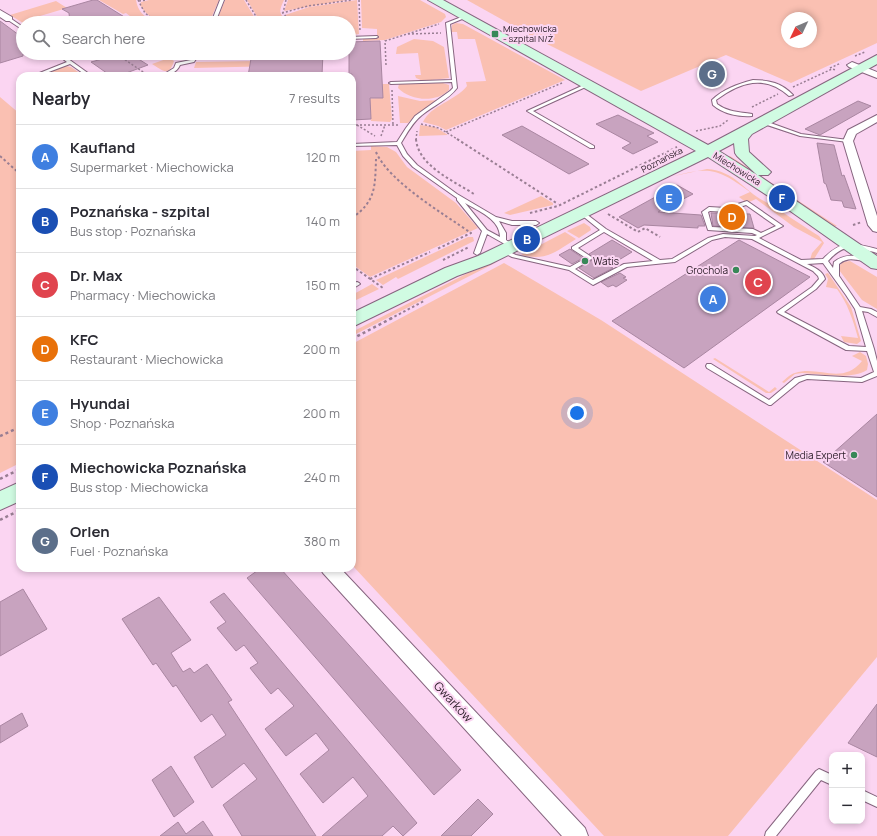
<!DOCTYPE html>
<meta charset="utf-8">
<style>
body{margin:0;font-family:Manrope,sans-serif;background:#f7f7f7;color:#2b2b33}
.controls{position:absolute;right:12px;bottom:12px;display:grid;overflow:hidden;border-radius:8px;box-shadow:0 2px 6px #0003}
.controls button{width:36px;height:36px;display:grid;place-items:center;padding:0;border:0;border-bottom:1px solid #e1e1e2;background:#fff;color:#2b2b33;font:20px sans-serif}
.compass{position:absolute;left:781px;top:12px;width:36px;height:36px;border-radius:50%;background:#fff;box-shadow:0 2px 6px #0003;rotate:226deg}
.you{position:absolute;left:577px;top:413px;width:14px;height:14px;margin:-10px;border:3px solid #fff;border-radius:50%;background:#1a73e8;box-shadow:0 0 0 6px #1a73e833}
.badge{display:grid;place-items:center;width:26px;height:26px;border-radius:50%;background:#388858;color:#fff;font-size:13px;font-weight:700}
.pin{position:absolute;translate:-50% -50%;border:2px solid #fff;box-shadow:0 1px 4px #0006}
.list{margin:0;padding:0;list-style:none}
h2{display:flex;justify-content:space-between;align-items:center;height:52px;margin:0;padding:0 16px;font-size:17px}
h2 small{font-size:13px;font-weight:400;color:#7c7c81}
.list li{display:grid;grid-template-columns:26px 1fr auto;gap:12px;align-items:center;box-sizing:border-box;height:64px;padding:0 16px;border-top:1px solid #e1e1e2}
.list b{display:block;font-size:15px;white-space:nowrap}
.list p{margin:0;font-size:13px;white-space:nowrap;color:#7c7c81}
.list em{font-size:13px;font-style:normal;color:#7c7c81}
.icon{flex:none;width:22px;height:22px;fill:none;stroke:currentColor;stroke-width:2;stroke-linecap:round;stroke-linejoin:round}
.map{position:relative;flex:none;width:877px;height:836px;overflow:hidden}
.search{position:absolute;background:#fff;box-shadow:0 2px 6px #0003;left:16px;top:16px;width:340px;height:44px;display:flex;align-items:center;gap:10px;box-sizing:border-box;padding:0 14px;border-radius:22px;color:#7c7c81;font-size:15px}
.panel{position:absolute;background:#fff;box-shadow:0 2px 6px #0003;left:16px;top:72px;width:340px;height:500px;border-radius:12px}
.map>svg:first-child{display:block}
</style>
<div class="map">
<svg width="877" height="836" viewBox="0 0 877 836">
<rect width="100%" height="100%" fill="#fbd5f2"/>
<path fill="#fac0b2" fill-rule="evenodd" d="M99 0H136C138 12 144 16 154 23H136L128 18 131 17 126 13 123 14Z
M149 0H219L209 23C185 23 155 30 140 5L141 2Z
M225 0H244L258 23H216Z
M247 0H284C278 13 279 13 289 23H261Z
M288 0H347L284 11Z
M357 0 359 34 349 36V23H294L285 15 309 7Z
M361 0H420L445 14 446 17 441 22 385 40 363 41V39L377 38V29L362 28Z
M467 0H877V43L791 83 726 55 641 91 533 37ZM787 18H811V42H787Z
M56 1 67 8 30 19 35 23H23L10 15Z
M456 23 463 24 565 80 446 130 438 126 423 122C431 105 455 101 467 86L466 82 486 81 475 39H458L457 32H451L452 25Z
M414 39 433 41 444 47 449 78 423 81 416 78 415 75H421L418 53 396 54 397 47Z
M169 58 174 61C169 78 162 70 152 64Z
M255 61 311 65 194 68 196 62Z
M66 66 71 67 84 76H63L58 72 45 76 38 75Z
M443 83 449 85V90C436 103 411 101 398 88L399 84Z
M382 84H389L392 119 390 122 371 121 370 106H366L352 99 383 98Z
M398 96 420 101 441 100 418 113 408 123H400Z
M0 97 20 114V463L0 473Z
M420 125 435 127 448 135 419 136Z
M371 146 387 147 396 152 407 167 456 203 478 228 372 276 370 277 352 264V151L371 150Z
M730 156 837 226 832 227 726 157Z
M707 169C735 171 744 191 764 201 782 211 801 225 819 236L824 243 814 259 810 260 812 253 822 242 794 227 756 199 747 203 739 197 750 192C719 170 712 166 674 176Z
M541 196 553 203V205L510 215 504 213Z
M584 223 590 227 591 230 579 238 567 231Z
M565 232 576 239C555 252 547 261 521 255Z
M468 237H473L474 241 398 279 396 277 383 285 376 280Z
M850 261 877 277V309L862 300 839 270 838 267 843 262Z
M497 262 352 336V332L468 273Z
M504 263 601 320 877 500V657L728 836H604L352 565V344Z
M828 273 851 307 861 341 857 344 844 342 841 336 858 338C853 320 848 304 837 289L826 287 828 279 825 274Z
M372 284 379 289 352 302V295Z
M860 352 866 356 868 364 867 370C852 380 820 374 802 373L795 374 784 383 782 382C786 379 790 374 795 373 819 365 842 386 862 361L852 356Z
M715 358 769 392 775 387 777 389 771 393H766L713 359Z"/>
<path fill="#c8a3bf" stroke="#a986a1" d="M93 0H97L134 23H70L69 13 62 9Z
M0 21 23 38V56L0 63Z
M380 41 383 98H370L371 119 352 120V74H349V42Z
M125 53H129L148 65 118 76H111L91 62Z
M252 53H323L322 75 248 76Z
M858 101 871 106 820 135 805 129Z
M618 115 654 133 647 136 658 142 633 154 622 148 631 143 596 124Z
M522 126 589 164 569 174 502 135Z
M817 143 834 145 842 176 844 175 856 209 844 207 842 201 831 200 826 184 824 183Z
M677 185 693 194 658 212 701 215 705 226H698V228L644 225 638 228 619 217Z
M711 213 750 214 754 228 713 226Z
M612 240 632 252 609 266 613 268 594 278 579 268 594 259 589 254Z
M739 240 810 277 684 368 612 321Z
M570 249 571 250 583 258 572 264 559 255Z
M620 273 626 277 623 278 627 280 616 287 613 285 608 287 601 282Z
M877 414V497L823 462Z
M261 568H280L461 770 434 795 247 578Z
M23 589 47 629 0 656V602Z
M224 593 417 823 403 836 393 826 382 836H322L368 796 353 777 323 803 300 774 329 750 316 733 286 756 265 729 294 706 278 688 271 694 250 668 258 663 244 645 236 651 217 628 226 622 210 602Z
M159 597 191 640 171 653 183 672 190 668 194 673 207 664 232 700 228 702 316 836H242L223 805 257 779 244 763 212 788 194 757 226 735 212 714 201 722 176 685 173 687 156 663 153 665 122 619Z
M877 704V757L848 743Z
M22 713 28 726 0 743V726Z
M171 766 194 802 174 817 152 780Z
M478 799 493 814 471 836H441Z
M203 821 213 836H160L178 822 186 834Z"/>
<g fill="none" stroke-linecap="round" stroke-linejoin="round">
<defs>
<path id="lane" d="M220 0H224L215 23H211Z
M464 16 467 17 450 24 457 88C448 100 434 105 422 115 413 122 407 133 401 143L407 154 417 165 457 194 496 217 512 221H536L539 223 536 225H512L499 221 506 233V240L515 246 514 247H510L487 234 480 253 477 255 474 253 482 231 457 200V198L413 167 403 156 397 145 352 146V144L397 142 406 128 415 116 450 91 453 88 452 82 391 84 389 83 391 82 452 80 446 23ZM465 203C478 211 500 219 500 237L487 230Z
M8 18H10L23 27V30L8 20Z
M377 36 378 37 376 38 349 39V37Z
M55 53H60L92 76H87L70 64 38 76H32L67 62Z
M196 53H200L194 62 180 65C177 72 169 76 161 76L174 68 176 63 191 60Z
M753 80C769 80 782 83 793 95L789 96C765 74 740 82 716 100L717 104C728 112 739 112 752 114V116C739 117 723 114 713 105L712 100C723 89 738 84 753 80Z
M586 84 590 85 533 111 594 146V148H590L527 111Z
M761 121H765L801 134 848 140 850 141 848 142 800 136 761 123Z
M747 201 783 226 759 238 801 260 823 259C842 239 853 243 877 249V253C855 247 845 242 828 261L833 268 834 262C844 254 854 255 866 258L867 259C860 264 851 254 839 264V276L860 307 871 309 877 312V317L868 312 862 311 874 349 877 361V376L862 382 807 379 799 382 771 405H769L707 368 706 366 707 364H711L769 400 795 378 807 375 861 378 874 372 867 351 846 350 778 313 777 312 778 311 812 287 819 279 818 276 813 271 752 239 725 237 712 240 675 262 627 267 593 285 569 270 512 257 500 251 503 249 516 255 570 267 586 258 572 249V247L600 230 579 213 578 212 581 210 606 229 660 260 672 259 708 238 723 234 755 236 757 235 752 233 708 230 702 212 709 207 726 208ZM746 205 776 226 761 233 753 229 712 227 708 212 710 211 726 212ZM604 232 653 261 624 264 593 280 575 269 593 258 578 248ZM823 263 846 295 855 309 866 347 849 346 784 312 816 289 825 279C823 271 814 267 807 264Z
M357 282 359 283 360 284 352 289V284Z
M819 769 832 775V785L821 780 776 836H765L766 832 816 771Z
M862 790 877 797V807L862 800Z"/>
<path id="street" d="M0 10 12 17V21H6L0 17Z
M852 62 877 72V78L849 67 847 65Z
M877 115V122L856 134 853 141 877 216V232L873 231 868 225 843 141 848 130Z
M320 568H340L585 828 588 836H562L323 573Z"/>
<path id="secondary" d="M428 0H443L708 145 877 55V64L752 134 748 139 749 152 771 172 768 175H758L877 256V269L871 268 776 201 708 157 490 264 457 276 352 327V313L445 268 478 256 696 151ZM734 143 735 153 737 156 757 175 719 151Z
M20 482V501L0 510V491Z"/>
</defs>
<use href="#lane" stroke="#86657f" stroke-width="2"/>
<use href="#street" stroke="#86657f" stroke-width="2"/>
<use href="#secondary" stroke="#86657f" stroke-width="2"/>
<path stroke="#997e93" stroke-width="1.5" stroke-dasharray="2 2" stroke-linecap="butt" d="M138 0 145 13 158 23
M246 0 260 23
M286 0 283 13 291 23
M359 0 360 31
M139 1 146 0
M282 13 308 6 352 0
M408 34 441 33
M115 53 149 76
M855 56 865 52
M386 65 385 41 439 24
M830 68 841 63
M793 87 832 69 836 70
M392 90 393 125
M752 107 778 94
M421 124 439 128 459 140
M352 125H400
M357 125 375 136
M696 131 720 126 728 120
M446 132 562 83
M381 136 385 125
M416 140 417 131"/>
<path stroke="#997e93" stroke-width="2" stroke-dasharray="2.5 2.5" stroke-linecap="butt" d="M416 139C418 166 454 181 474 194
M457 139 558 204
M376 152C389 182 444 214 471 233L437 249
M0 156 20 174
M530 213 558 206 677 147
M608 214 638 232 645 228 660 237
M352 218C376 201 375 187 376 159
M853 225 862 222
M443 260 469 247
M352 266 383 288
M370 279 430 252
M390 319 424 301"/>
<path stroke="#997e93" stroke-width="2.5" stroke-dasharray="3 3" stroke-linecap="butt" d="M352 339 392 318
M0 436 20 427
M0 479 20 469
M0 520 20 510"/>
<use href="#lane" fill="#fff" fill-rule="evenodd"/>
<use href="#street" fill="#fff" fill-rule="evenodd"/>
<use href="#secondary" fill="#d0fbe2" fill-rule="evenodd"/>
</g>
<g fill="#388858" stroke="#fbd5f2" stroke-width="1.5">
<rect x="491" y="30" width="8" height="8" rx="2"/>
<circle cx="585" cy="261" r="4"/>
<circle cx="736" cy="270" r="4"/>
<circle cx="854" cy="455" r="4"/>
</g>
<g text-anchor="middle" stroke-width="4" stroke-linejoin="round" paint-order="stroke">
<g font-size="9" fill="#291b26" stroke="#fbd5f2" text-anchor="start">
<text x="503" y="32">Miechowicka<tspan x="503" dy="10">- szpital N/Ż</tspan></text>
</g>
<g font-size="9" fill="#291b26" stroke="#fbd5f2">
<text transform="translate(662 160) rotate(-27)" y="3">Poznańska</text>
<text transform="translate(737 169) rotate(32)" y="3">Miechowicka</text>
</g>
<g font-size="10" fill="#291b26" stroke="#fbd5f2" text-anchor="end">
<text x="593" y="265" text-anchor="start">Watis</text>
<text x="728" y="274">Grochola</text>
<text x="846" y="459">Media Expert</text>
</g>
<g font-size="12" fill="#291b26" stroke="#fbd5f2">
<text transform="translate(453 702) rotate(47)" y="4">Gwarków</text>
</g>
</g>
</svg>
<div class="controls">
<button>+</button>
<button>−</button>
</div>
<svg class="compass" viewBox="-18 -18 36 36"><path d="M0-13l5 13h-10z" fill="#e53935"/><path d="M0 13l5-13h-10z" fill="#7c7c81"/></svg>
<div class="you"></div>
<div class="pin badge" style="left:713px;top:299px;background:#3f7fe0">A</div>
<div class="pin badge" style="left:527px;top:239px;background:#1a4fb4">B</div>
<div class="pin badge" style="left:758px;top:282px;background:#e0444e">C</div>
<div class="pin badge" style="left:732px;top:217px;background:#e8710a">D</div>
<div class="pin badge" style="left:669px;top:198px;background:#3f7fe0">E</div>
<div class="pin badge" style="left:782px;top:198px;background:#1a4fb4">F</div>
<div class="pin badge" style="left:712px;top:74px;background:#5c6f8a">G</div>
<div class="search"><svg class="icon" aria-label="search" viewBox="0 0 24 24"><circle cx="10" cy="10" r="6"/><path d="M15 15l6 6"/></svg>Search here</div>
<section class="panel">
<h2>Nearby<small>7 results</small></h2>
<ul class="list">
<li><span class="badge" style="background:#3f7fe0">A</span><div><b>Kaufland</b><p>Supermarket · Miechowicka</p></div><em>120 m</em></li>
<li><span class="badge" style="background:#1a4fb4">B</span><div><b>Poznańska - szpital</b><p>Bus stop · Poznańska</p></div><em>140 m</em></li>
<li><span class="badge" style="background:#e0444e">C</span><div><b>Dr. Max</b><p>Pharmacy · Miechowicka</p></div><em>150 m</em></li>
<li><span class="badge" style="background:#e8710a">D</span><div><b>KFC</b><p>Restaurant · Miechowicka</p></div><em>200 m</em></li>
<li><span class="badge" style="background:#3f7fe0">E</span><div><b>Hyundai</b><p>Shop · Poznańska</p></div><em>200 m</em></li>
<li><span class="badge" style="background:#1a4fb4">F</span><div><b>Miechowicka Poznańska</b><p>Bus stop · Miechowicka</p></div><em>240 m</em></li>
<li><span class="badge" style="background:#5c6f8a">G</span><div><b>Orlen</b><p>Fuel · Poznańska</p></div><em>380 m</em></li>
</ul>
</section>
</div>
